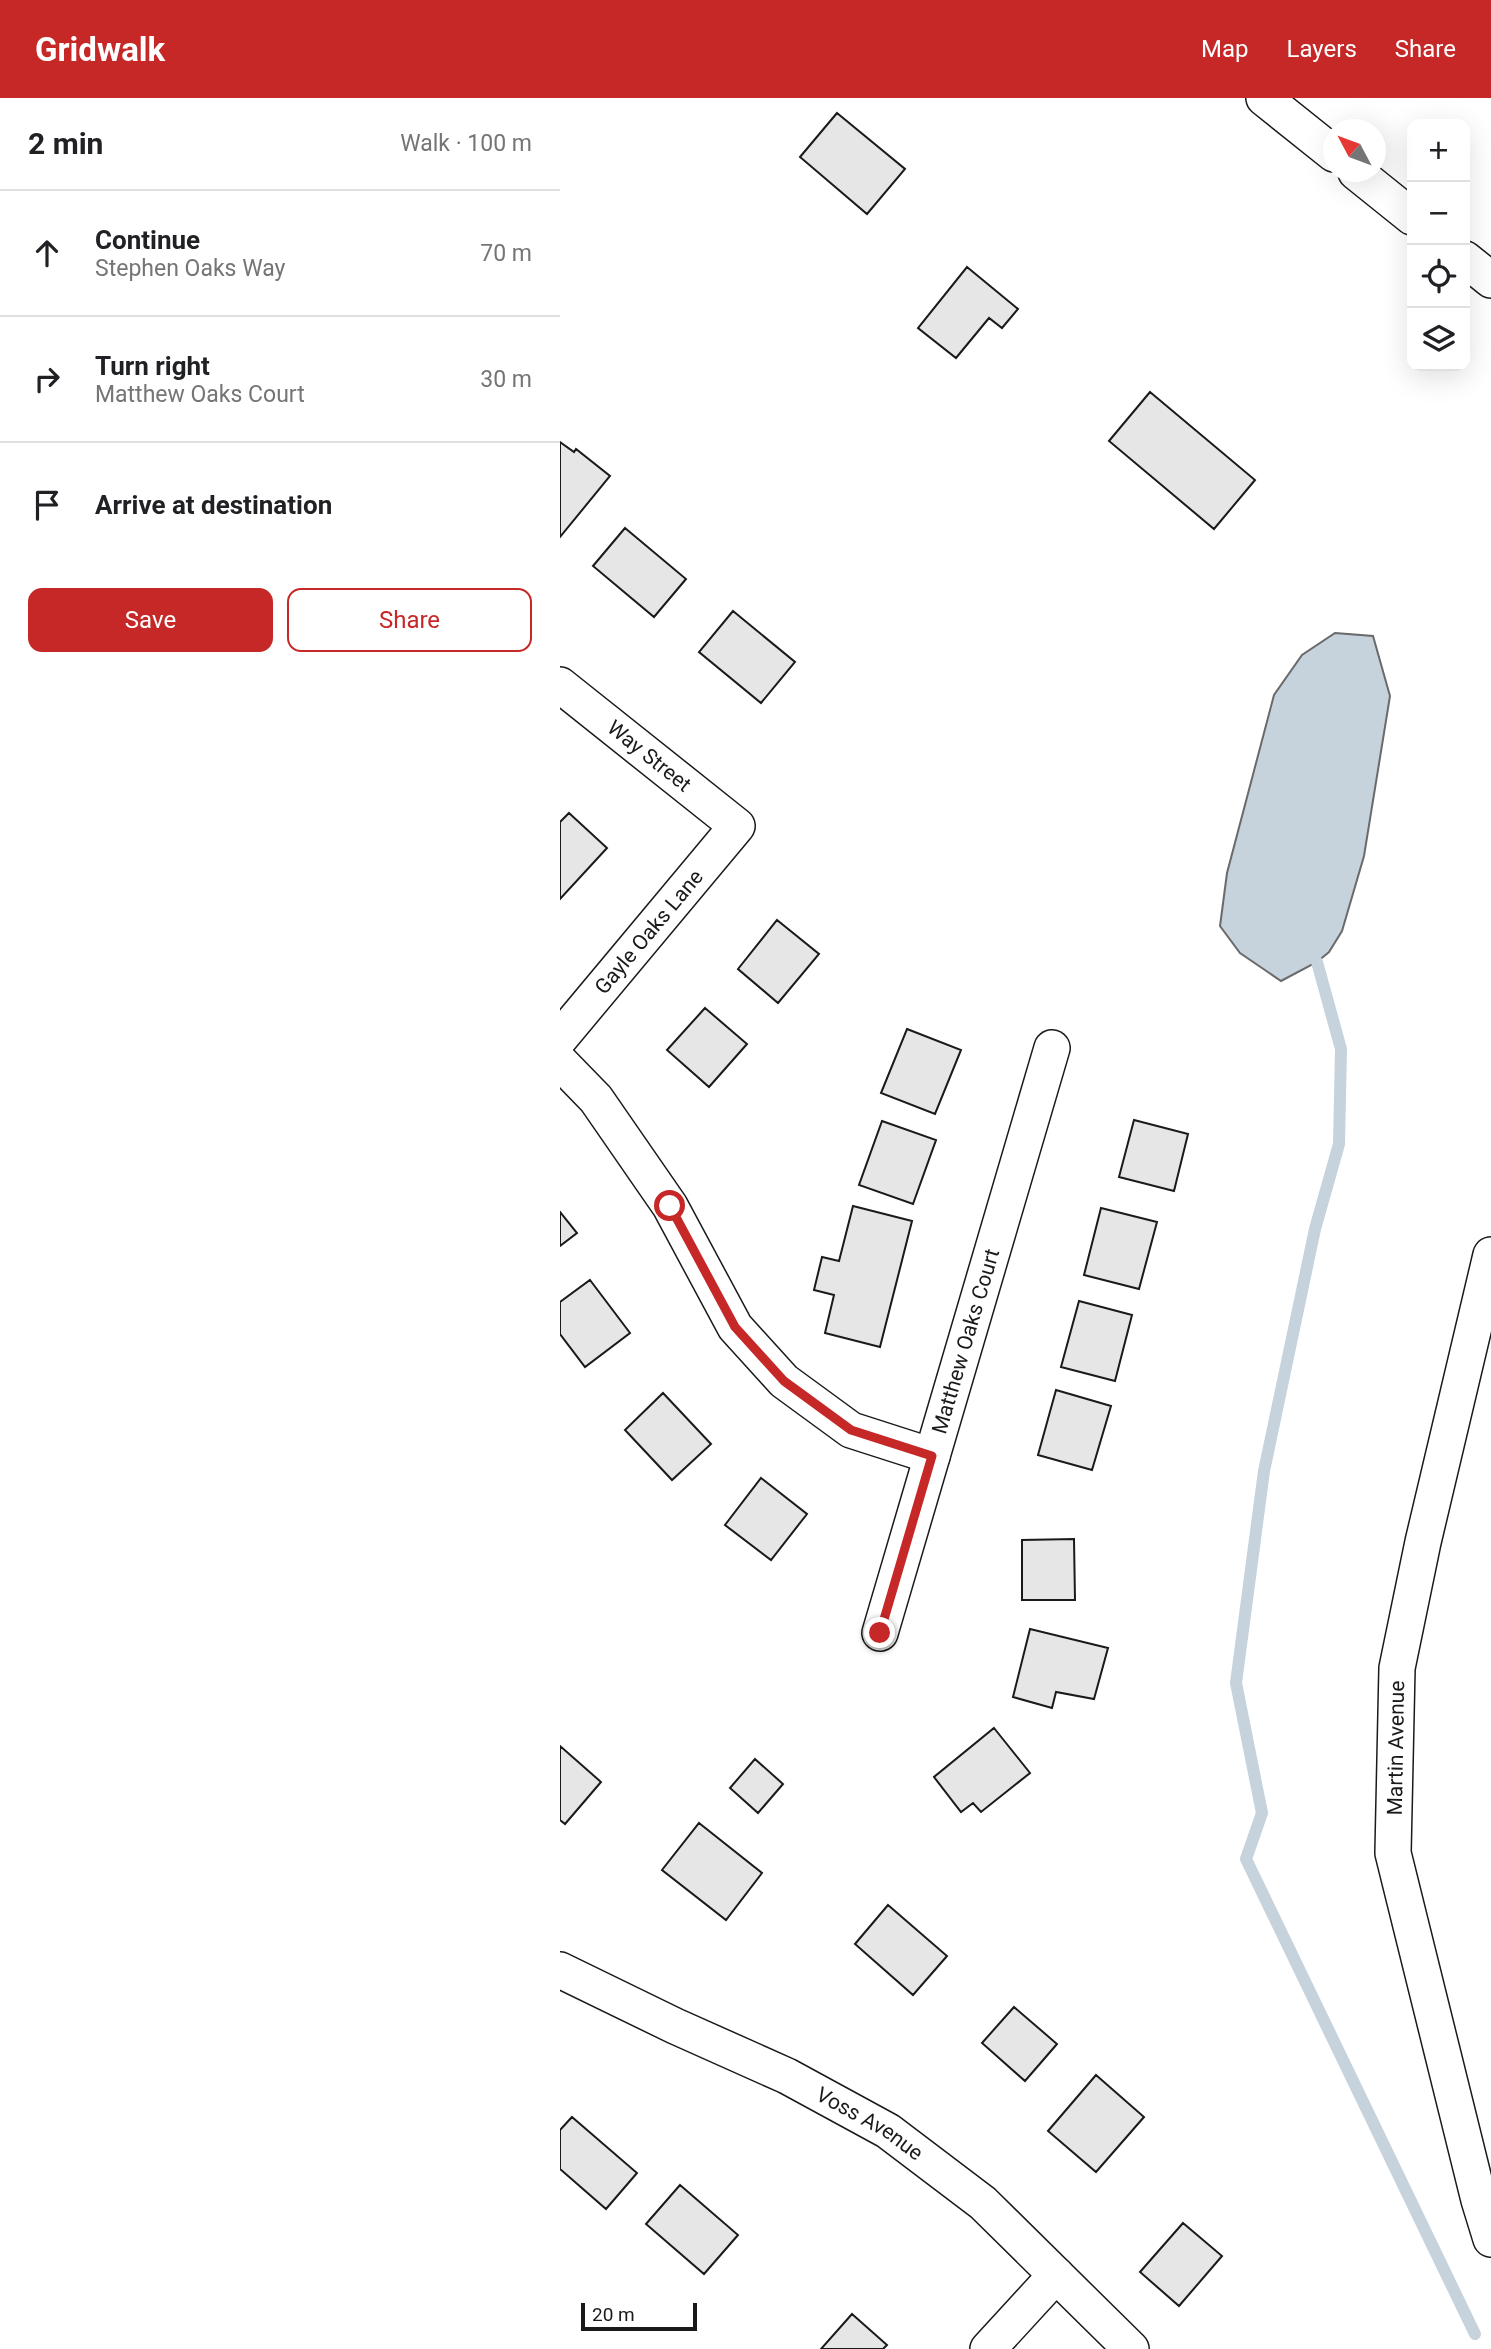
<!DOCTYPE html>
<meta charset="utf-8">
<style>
body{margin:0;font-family:Roboto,sans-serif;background:#f6f6f6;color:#202124}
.controls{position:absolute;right:21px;top:21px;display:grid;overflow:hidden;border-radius:14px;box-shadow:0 7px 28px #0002}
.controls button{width:63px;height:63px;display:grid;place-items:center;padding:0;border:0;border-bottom:2px solid #e0e0e0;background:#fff;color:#202124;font:35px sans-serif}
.compass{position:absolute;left:763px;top:21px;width:63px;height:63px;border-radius:50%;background:#fff;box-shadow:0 7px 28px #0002;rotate:311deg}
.scale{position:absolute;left:21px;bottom:18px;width:116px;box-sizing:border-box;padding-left:7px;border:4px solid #1a1a1a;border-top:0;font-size:19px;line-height:24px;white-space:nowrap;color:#1a1a1a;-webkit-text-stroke:5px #fff;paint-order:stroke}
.stop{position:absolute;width:21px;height:21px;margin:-16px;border:5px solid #c62828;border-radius:50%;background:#fff}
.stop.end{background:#c62828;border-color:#fff;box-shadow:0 2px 7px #0008}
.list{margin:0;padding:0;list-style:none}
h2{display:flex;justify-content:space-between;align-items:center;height:91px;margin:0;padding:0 28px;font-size:30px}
h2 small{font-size:23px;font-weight:400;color:#757577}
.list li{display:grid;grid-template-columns:46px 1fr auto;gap:21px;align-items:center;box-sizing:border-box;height:126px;padding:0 28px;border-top:2px solid #e0e0e0}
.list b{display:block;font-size:26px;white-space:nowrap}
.list p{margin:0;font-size:23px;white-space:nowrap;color:#757577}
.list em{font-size:23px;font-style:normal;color:#757577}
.actions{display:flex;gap:14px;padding:21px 28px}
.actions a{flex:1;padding:16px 0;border:2px solid #c62828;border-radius:14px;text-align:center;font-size:24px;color:#c62828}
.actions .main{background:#c62828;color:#fff}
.icon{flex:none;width:38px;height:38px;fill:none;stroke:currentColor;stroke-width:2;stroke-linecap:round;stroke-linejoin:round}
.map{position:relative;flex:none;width:931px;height:2251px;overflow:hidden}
header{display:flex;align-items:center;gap:42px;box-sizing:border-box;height:98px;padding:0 35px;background:#c62828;color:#fff}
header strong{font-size:33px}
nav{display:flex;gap:38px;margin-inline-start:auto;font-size:24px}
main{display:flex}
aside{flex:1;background:#fff}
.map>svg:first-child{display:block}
</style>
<header>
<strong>Gridwalk</strong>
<nav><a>Map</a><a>Layers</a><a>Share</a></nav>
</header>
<main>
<aside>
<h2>2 min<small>Walk · 100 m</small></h2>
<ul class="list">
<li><svg class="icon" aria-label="ahead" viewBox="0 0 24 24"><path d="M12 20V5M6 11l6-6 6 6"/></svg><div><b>Continue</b><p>Stephen Oaks Way</p></div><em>70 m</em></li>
<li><svg class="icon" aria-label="right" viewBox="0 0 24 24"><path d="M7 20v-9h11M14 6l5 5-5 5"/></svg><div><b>Turn right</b><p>Matthew Oaks Court</p></div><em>30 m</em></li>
<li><svg class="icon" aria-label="arrive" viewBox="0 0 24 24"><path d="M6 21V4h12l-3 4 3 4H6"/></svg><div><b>Arrive at destination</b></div></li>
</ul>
<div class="actions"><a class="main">Save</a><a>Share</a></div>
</aside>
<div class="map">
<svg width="931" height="2251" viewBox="0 0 931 2251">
<rect width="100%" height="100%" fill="#fff"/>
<path fill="#c6d2dc" stroke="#6a6a6a" stroke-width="2" d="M775 535 813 538 830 598 804 758 782 833 769 854 757 864 721 883 680 855 660 828 667 775 714 597 742 557Z"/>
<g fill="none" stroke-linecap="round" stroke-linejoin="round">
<path stroke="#c6d2dc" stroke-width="12" d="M757 864 781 951 779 1046 755 1131 704 1373 676 1585 702 1715 686 1761 915 2236"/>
</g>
<path fill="#e6e6e6" stroke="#1a1a1a" stroke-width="2" d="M277 15 345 71 307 116 240 59Z
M407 169 458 211 442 230 429 220 396 260 358 230Z
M590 294 695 382 654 431 549 343Z
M0 344 14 354 16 351 50 378 0 439Z
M65 430 126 481 94 519 33 468Z
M173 513 235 564 201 605 139 554Z
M9 715 47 750 0 801V724Z
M217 822 259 856 218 905 178 871Z
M145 910 187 946 149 989 107 952Z
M347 931 401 952 375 1016 321 995Z
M574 1022 628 1036 614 1093 559 1079Z
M322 1023 376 1042 353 1106 299 1087Z
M293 1108 352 1123 320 1249 265 1235 274 1197 254 1192 262 1159 279 1163Z
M541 1110 597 1124 579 1191 524 1177Z
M0 1114 17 1135 0 1148Z
M30 1182 70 1235 25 1269 0 1236V1204Z
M519 1203 572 1217 555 1283 501 1269Z
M496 1292 551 1308 532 1372 478 1357Z
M103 1295 151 1346 112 1382 65 1332Z
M201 1380 247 1416 211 1462 165 1427Z
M514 1441 515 1502H462V1442Z
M470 1531 548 1550 534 1601 496 1594 492 1610 453 1599Z
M434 1630 470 1675 421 1714 413 1705 401 1714 374 1679Z
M0 1648 41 1684 5 1726 0 1722Z
M195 1661 223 1686 198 1715 170 1690Z
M139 1725 202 1775 166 1822 102 1772Z
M328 1807 387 1858 353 1897 295 1846Z
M454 1909 497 1946 465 1983 422 1945Z
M536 1977 584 2019 536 2074 488 2033Z
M12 2019 77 2075 46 2111 0 2071V2032Z
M120 2087 178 2137 144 2176 86 2126Z
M623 2125 662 2158 619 2208 580 2174Z
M292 2216 327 2247 323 2251H261Z"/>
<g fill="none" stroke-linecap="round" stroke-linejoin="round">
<defs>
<g id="street">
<path d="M704 0 774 56"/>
<path d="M796 74 852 119"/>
<path d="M905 161 931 182"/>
<path id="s1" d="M0 587 177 728 0 940"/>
<path d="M0 964 36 1001 110 1108 175 1229 224 1283 291 1332 372 1358"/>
<path d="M931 1157 863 1444 837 1570 833 1755 919 2102 931 2141"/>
<path id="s2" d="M320 1535 492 950"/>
<path id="s3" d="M0 1872 115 1928 227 1978 328 2033 423 2105 571 2251"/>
<path d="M428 2251 496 2177"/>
</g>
</defs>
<use href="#street" stroke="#1a1a1a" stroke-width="38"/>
<use href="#street" stroke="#fff" stroke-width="35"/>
</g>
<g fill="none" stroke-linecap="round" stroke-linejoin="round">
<path stroke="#c62828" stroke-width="9" d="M110 1108 175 1229 224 1283 291 1332 372 1358 320 1535"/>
</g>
<g text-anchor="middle" stroke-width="5" stroke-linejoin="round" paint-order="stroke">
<g font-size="21" fill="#1a1a1a" stroke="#fff">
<text dy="7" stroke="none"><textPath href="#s1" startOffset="114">Way Street</textPath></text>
<text transform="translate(89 834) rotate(-50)" y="7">Gayle Oaks Lane</text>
<text dy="7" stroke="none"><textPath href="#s2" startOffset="304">Matthew Oaks Court</textPath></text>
<text transform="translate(836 1650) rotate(-89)" y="7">Martin Avenue</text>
<text dy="7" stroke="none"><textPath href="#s3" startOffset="346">Voss Avenue</textPath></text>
</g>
</g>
</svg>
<div class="controls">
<button>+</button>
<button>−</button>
<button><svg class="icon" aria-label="locate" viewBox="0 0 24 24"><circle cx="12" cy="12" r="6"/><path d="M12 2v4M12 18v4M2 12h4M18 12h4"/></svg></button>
<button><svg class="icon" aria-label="layers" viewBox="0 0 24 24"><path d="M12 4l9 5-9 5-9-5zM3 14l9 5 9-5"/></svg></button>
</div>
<svg class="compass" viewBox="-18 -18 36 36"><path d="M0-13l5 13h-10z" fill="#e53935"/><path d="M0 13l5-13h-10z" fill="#757577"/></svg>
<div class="scale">20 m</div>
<div class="stop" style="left:110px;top:1108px"></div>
<div class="stop end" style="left:320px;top:1535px"></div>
</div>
</main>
